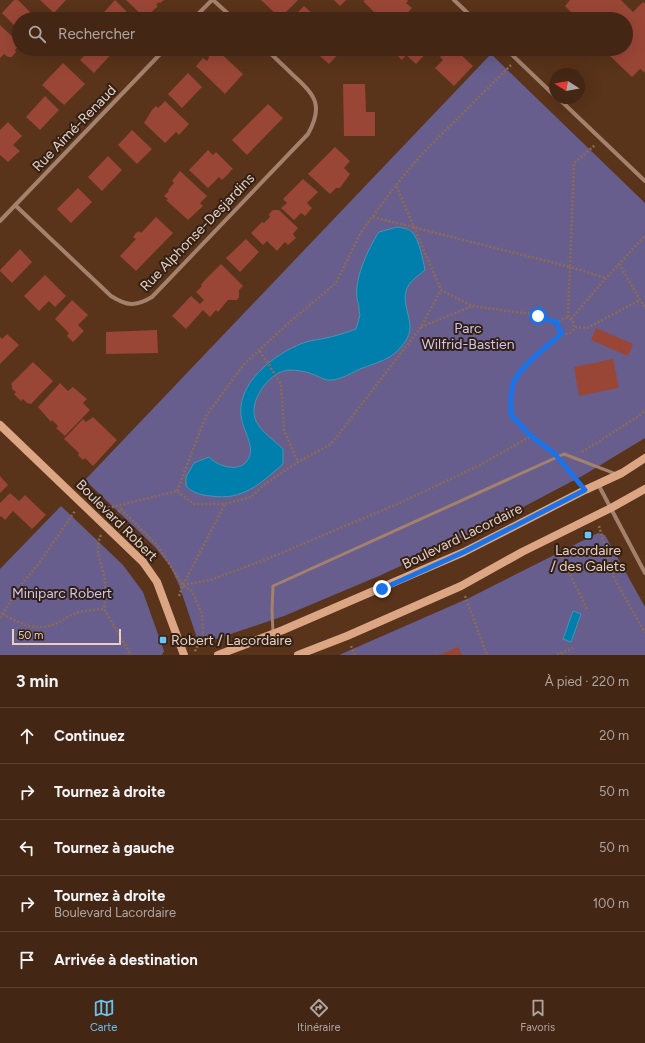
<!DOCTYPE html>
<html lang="fr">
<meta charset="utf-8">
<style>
body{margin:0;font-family:Figtree,sans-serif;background:#4d3222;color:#f1f3f6}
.compass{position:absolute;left:549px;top:68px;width:36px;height:36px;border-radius:50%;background:#432614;box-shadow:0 4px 16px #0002;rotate:281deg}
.scale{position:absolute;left:12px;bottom:10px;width:109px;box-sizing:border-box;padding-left:4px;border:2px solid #e7cfc1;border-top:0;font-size:11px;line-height:14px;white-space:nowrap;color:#e7cfc1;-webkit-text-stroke:3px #322015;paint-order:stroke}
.stop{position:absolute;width:12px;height:12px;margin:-9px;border:3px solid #1a73e8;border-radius:50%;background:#fff}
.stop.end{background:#1a73e8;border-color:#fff;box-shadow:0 1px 4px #0008}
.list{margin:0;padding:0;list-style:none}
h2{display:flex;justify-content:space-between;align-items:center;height:52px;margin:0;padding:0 16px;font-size:17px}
h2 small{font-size:13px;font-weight:400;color:#afa5a0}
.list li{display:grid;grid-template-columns:26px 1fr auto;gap:12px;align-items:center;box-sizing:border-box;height:56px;padding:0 16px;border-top:1px solid #5b4334}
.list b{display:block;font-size:15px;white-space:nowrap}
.list p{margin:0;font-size:13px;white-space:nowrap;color:#afa5a0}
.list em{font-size:13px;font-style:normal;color:#afa5a0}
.icon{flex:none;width:22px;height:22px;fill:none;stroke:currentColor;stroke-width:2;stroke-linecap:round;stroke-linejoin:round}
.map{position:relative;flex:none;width:645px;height:655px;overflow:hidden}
.search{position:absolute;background:#432614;box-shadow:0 4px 16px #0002;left:12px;right:12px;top:12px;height:44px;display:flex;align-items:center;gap:10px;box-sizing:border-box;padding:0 14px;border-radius:22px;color:#afa5a0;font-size:15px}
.sheet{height:332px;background:#432614}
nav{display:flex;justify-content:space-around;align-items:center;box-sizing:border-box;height:56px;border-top:1px solid #5b4334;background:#432614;font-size:11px;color:#afa5a0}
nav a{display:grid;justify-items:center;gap:2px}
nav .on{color:#6ac3f1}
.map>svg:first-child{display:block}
</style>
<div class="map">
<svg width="645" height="655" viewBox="0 0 645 655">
<rect width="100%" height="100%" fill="#59331a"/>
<path fill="#675e8d" d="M491 54 645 203V438L584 475 489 525 379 576 284 616 207 642 200 641 197 638 179 585 170 566 155 547 85 480Z
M61 506 123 565 143 592 164 651 162 655H0V569Z
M598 533 605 535 645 607V655H339L469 598Z"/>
<path fill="#007eac" stroke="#4596b2" d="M397 227C402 228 408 228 412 232 419 239 423 260 425 270 421 274 415 277 411 282 399 296 409 311 410 326 411 337 400 350 391 356 382 362 370 365 360 369 351 373 342 379 332 380 324 381 319 376 312 374 305 371 296 370 288 370 269 372 247 402 256 421 262 433 274 440 283 449V464C261 483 243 501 211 496 201 495 193 493 186 486V477L194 463 209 457C217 466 238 473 247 461 256 449 245 434 242 421 233 385 274 354 303 343 308 341 315 340 321 339 333 337 345 333 356 329L360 315C358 310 360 307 358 303 352 282 368 249 379 232Z
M573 611 581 614 571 642 563 639Z"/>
<path fill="#994636" d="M14 0H18L37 19H19V30L2 13Z
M40 0H66L54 13Z
M115 0 134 19H98Z
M126 0H164L160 3 159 2 156 5 158 6 145 18Z
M261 0H298L280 18Z
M334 0H346L340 6Z
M365 0H407L408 1 406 3 412 8 402 19H381L363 1Z
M570 0H621L633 12 643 2 645 4V73L640 69 632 77 610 56 613 53 609 49H626V19H578L565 6Z
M304 6 317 18 322 13 329 19H291Z
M417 12 424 19H411Z
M0 25 19 43V45L15 50 16 52 12 57H8L4 54 0 58Z
M91 49H112L114 51 94 73 80 60Z
M212 49H216L243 74 225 94 196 66 203 58 207 61 209 58 208 52Z
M312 49H343L329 64Z
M391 49H430L416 64 406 55 402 60Z
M448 49H455L473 66 454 86 435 68 443 60 440 57Z
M63 63 85 84 64 105 42 85Z
M188 73 202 87 182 108 168 94Z
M343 84H365L366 112H375V136H344Z
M45 96 59 110 40 130 26 117Z
M165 101 189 124 179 135 176 132 165 143 144 123 152 110 156 106 158 108Z
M268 104 283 118 247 155 232 140Z
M8 122 22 136 13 145 20 151 8 162 0 155V130Z
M132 130 152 149 137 164 118 145Z
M335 147 350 161 344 168 350 174 340 188H336L330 194 308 174Z
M208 150 213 155 216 152 233 169 230 171V172L222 180 219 177 208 188 189 170Z
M108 156 122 170 102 191 88 177Z
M180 171 207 196 200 203 203 206 188 220 166 200 168 199 164 196 169 191 168 190 174 183 172 181Z
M303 179 318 192 307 203 312 208 305 216 301 213 294 220 281 208 287 203 283 199Z
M78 188 92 202 71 223 57 209Z
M273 210H279L298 228 293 234 296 238 288 245 285 242 277 251 267 241 263 245 251 233 262 222 264 223 270 217 269 214Z
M156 217 173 233 136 271 120 256 136 239 133 237 136 233 139 231 141 233Z
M246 239 259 252 240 272 226 258Z
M20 249 32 262 12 283 0 271V270Z
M221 264 243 286 239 290V297L237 300H228L218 312 216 310 210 317 203 310 186 329 172 316 191 296 200 304 204 300 196 292 202 286 201 285 204 281Z
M45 275 66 296 55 307 49 301 39 311 24 296Z
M72 300 88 315 78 325 84 331 73 342 67 336 69 333 55 319Z
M596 328 633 344 628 356 591 340Z
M157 330 158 353 106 354V332Z
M7 334 19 345 0 364V337L2 339Z
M613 359 619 388 579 396 574 367Z
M33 362 53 381 31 404 27 403 23 399 21 401 14 394 16 392 12 389V386L11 384Z
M60 383 68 391 73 387 87 399 83 403 90 410 65 436 56 428 58 426 52 420 51 422 38 407Z
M93 417 117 440 93 466 85 458 83 460 78 455 79 453 64 439 83 419 86 422Z
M0 476 8 485 0 493Z
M10 493 19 501 25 495 46 515 32 529 13 511 5 520 1 516 0 517V503Z
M458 647 462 655H439Z"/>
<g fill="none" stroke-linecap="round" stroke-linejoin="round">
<path stroke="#8c6b56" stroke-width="2.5" stroke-dasharray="2 2" stroke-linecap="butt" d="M511 65 420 156 396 185 441 290 472 306 538 315 558 323
M373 217 570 267 574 163 595 145
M619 264 645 308
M568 317 570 267 606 278
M558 326a8 8 0 1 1 16 0a8 8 0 1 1-16 0Z
M571 319 606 278 645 236
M421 327 472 306
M575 327 587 328 640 300
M260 351 281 384 284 430 298 462
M551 451 531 436 511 415C511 405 510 394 513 384 519 367 548 346 562 333
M582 452 642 414 645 409
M562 463 578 482
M177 491 206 416 244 364 292 320 336 283 361 232 396 185
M104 509 177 491 194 504H225L251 497 265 484 298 462 331 444 421 327 441 290
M114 519 121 509 157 545 183 585 192 591 202 614 203 636 194 653
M599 526 614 578 645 633
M101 535C93 551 103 565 105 581 106 590 106 599 104 609
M556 546 587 609
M183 585 210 580 267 559 402 502 482 464 531 436
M179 596 183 585 225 504
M465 596 487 655
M3 614C19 623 36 632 55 624 62 622 67 616 74 614 83 610 95 610 104 609L131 655
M0 618 20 586 37 566 75 511
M351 646 355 655
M557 655 573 648"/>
<path stroke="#a3816c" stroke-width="3" d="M273 633 272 610 273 586 564 454 616 474"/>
<path stroke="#a3816c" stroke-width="4" d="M213 0 234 19
M454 0 474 19
M193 19 212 0
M506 49 555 96
M558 98 645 181
M15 205 111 296C127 306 135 307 152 297L308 134C324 105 315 95 293 75 284 66 275 58 266 49
M0 221 165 49
M598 484 645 573"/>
<path stroke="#dca685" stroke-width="8" d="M0 425 143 562 157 582 184 655
M218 655 283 630 464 552 585 490 622 473 645 458
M298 655 347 636 461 586 522 552 611 508 645 489"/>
</g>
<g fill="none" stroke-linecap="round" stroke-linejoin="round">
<path stroke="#1a73e8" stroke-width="5" d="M382 589 464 552 585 490 554 453 531 436 511 415C511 405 510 394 513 384 519 367 548 346 562 333L558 328V323L538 316"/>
</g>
<g fill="#6ac3f1" stroke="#322015" stroke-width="1.5">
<rect x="584" y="531" width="8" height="8" rx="2"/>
<rect x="159" y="636" width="8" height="8" rx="2"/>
</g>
<g text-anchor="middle" stroke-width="4" stroke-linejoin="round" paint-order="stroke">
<g font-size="14" fill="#e7cfc1" stroke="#322015">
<text transform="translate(74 128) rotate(-46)" y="5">Rue Aimé-Renaud</text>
<text transform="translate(197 232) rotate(-46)" y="5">Rue Alphonse-Desjardins</text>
<text transform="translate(117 520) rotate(45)" y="5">Boulevard Robert</text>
<text transform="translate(462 536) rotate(-26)" y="5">Boulevard Lacordaire</text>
</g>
<g font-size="14" fill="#cdc6f0" stroke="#322015">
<text x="468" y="333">Parc<tspan x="468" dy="16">Wilfrid-Bastien</tspan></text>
<text x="62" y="598">Miniparc Robert</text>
</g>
<g font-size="14" fill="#e7cfc1" stroke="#322015">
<text x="588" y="555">Lacordaire<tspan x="588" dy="16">/ des Galets</tspan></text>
<text x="171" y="645" text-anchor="start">Robert / Lacordaire</text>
</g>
</g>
</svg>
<svg class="compass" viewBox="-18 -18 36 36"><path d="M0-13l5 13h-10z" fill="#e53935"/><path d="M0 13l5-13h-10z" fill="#afa5a0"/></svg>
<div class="scale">50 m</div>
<div class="stop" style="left:538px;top:316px"></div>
<div class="stop end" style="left:382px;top:589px"></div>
<div class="search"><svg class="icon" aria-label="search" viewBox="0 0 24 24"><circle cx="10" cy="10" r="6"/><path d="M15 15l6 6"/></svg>Rechercher</div>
</div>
<section class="sheet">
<h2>3 min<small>À pied · 220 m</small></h2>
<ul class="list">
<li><svg class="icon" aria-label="ahead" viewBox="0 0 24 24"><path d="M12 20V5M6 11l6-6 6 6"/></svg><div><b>Continuez</b></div><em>20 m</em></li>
<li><svg class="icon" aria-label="right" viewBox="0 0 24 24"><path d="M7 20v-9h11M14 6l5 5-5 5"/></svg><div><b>Tournez à droite</b></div><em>50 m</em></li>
<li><svg class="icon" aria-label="left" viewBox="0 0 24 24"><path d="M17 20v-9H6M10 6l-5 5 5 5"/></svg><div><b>Tournez à gauche</b></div><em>50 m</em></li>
<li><svg class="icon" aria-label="right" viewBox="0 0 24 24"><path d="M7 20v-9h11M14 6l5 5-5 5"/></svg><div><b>Tournez à droite</b><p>Boulevard Lacordaire</p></div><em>100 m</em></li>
<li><svg class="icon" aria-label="arrive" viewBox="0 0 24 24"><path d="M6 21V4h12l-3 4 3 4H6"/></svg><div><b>Arrivée à destination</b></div></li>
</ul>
</section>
<nav>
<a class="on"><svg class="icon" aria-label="map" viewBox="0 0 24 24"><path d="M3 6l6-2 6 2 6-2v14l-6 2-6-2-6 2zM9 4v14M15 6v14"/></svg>Carte</a>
<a><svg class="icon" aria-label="directions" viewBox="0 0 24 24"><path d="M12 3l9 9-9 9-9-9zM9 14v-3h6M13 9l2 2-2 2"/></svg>Itinéraire</a>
<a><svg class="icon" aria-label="saved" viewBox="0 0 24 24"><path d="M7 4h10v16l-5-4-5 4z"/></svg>Favoris</a>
</nav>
